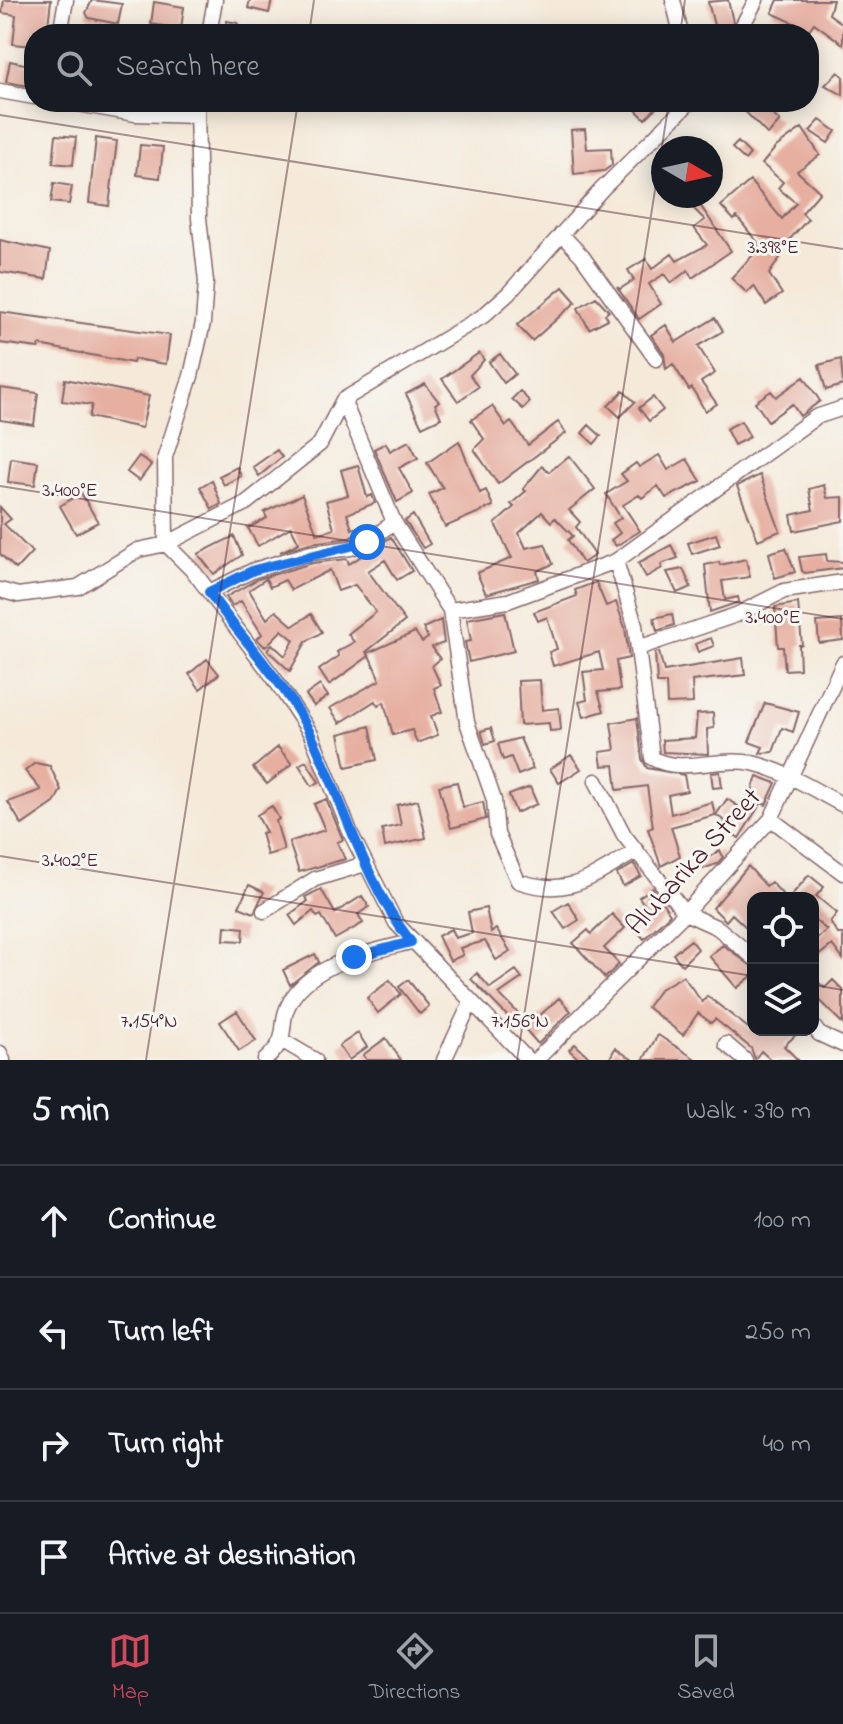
<!DOCTYPE html>
<meta charset="utf-8">
<style>
body{margin:0;font-family:"Indie Flower",sans-serif;background:#20242c;color:#f1f3f6}
.controls{position:absolute;right:24px;bottom:24px;display:grid;overflow:hidden;border-radius:16px;box-shadow:0 4px 20px #0003}
.controls button{width:72px;height:72px;display:grid;place-items:center;padding:0;border:0;border-bottom:2px solid #363941;background:#171b24;color:#f1f3f6;font:40px sans-serif}
.compass{position:absolute;left:651px;top:136px;width:72px;height:72px;border-radius:50%;background:#171b24;box-shadow:0 4px 20px #0003;rotate:99deg}
.stop{position:absolute;width:24px;height:24px;margin:-18px;border:6px solid #1a73e8;border-radius:50%;background:#fff}
.stop.end{background:#1a73e8;border-color:#fff;box-shadow:0 2px 8px #0008}
.list{margin:0;padding:0;list-style:none}
h2{display:flex;justify-content:space-between;align-items:center;height:104px;margin:0;padding:0 32px;font-size:34px}
h2 small{font-size:26px;font-weight:400;color:#9ea1a6}
.list li{display:grid;grid-template-columns:52px 1fr auto;gap:24px;align-items:center;box-sizing:border-box;height:112px;padding:0 32px;border-top:2px solid #363941}
.list b{display:block;font-size:30px;white-space:nowrap}
.list em{font-size:26px;font-style:normal;color:#9ea1a6}
.icon{flex:none;width:44px;height:44px;fill:none;stroke:currentColor;stroke-width:2;stroke-linecap:round;stroke-linejoin:round}
.map{position:relative;flex:none;width:843px;height:1060px;overflow:hidden}
.search{position:absolute;background:#171b24;box-shadow:0 4px 20px #0003;left:24px;right:24px;top:24px;height:88px;display:flex;align-items:center;gap:20px;box-sizing:border-box;padding:0 28px;border-radius:32px;color:#9ea1a6;font-size:30px}
.sheet{height:552px;background:#171b24}
nav{display:flex;justify-content:space-around;align-items:center;box-sizing:border-box;height:112px;border-top:2px solid #363941;background:#171b24;font-size:22px;color:#9ea1a6}
nav a{display:grid;justify-items:center;gap:4px}
nav .on{color:#d1495b}
.map>svg:first-child{display:block}
</style>
<div class="map">
<svg width="843" height="1060" viewBox="0 0 843 1060">
<rect width="100%" height="100%" fill="#f6f6f2"/>
<filter id="ink" filterUnits="userSpaceOnUse"><feTurbulence type="fractalNoise" baseFrequency=".0125" numOctaves="2"/><feDisplacementMap in="SourceGraphic" scale="16" xChannelSelector="R" yChannelSelector="G"/><feConvolveMatrix kernelMatrix="1 2 1 2 8 2 1 2 1" color-interpolation-filters="sRGB"/></filter>
<filter id="wash" filterUnits="userSpaceOnUse"><feTurbulence type="fractalNoise" baseFrequency=".006" numOctaves="4" result="noise"/><feDisplacementMap in="SourceGraphic" scale="32" xChannelSelector="R" yChannelSelector="G"/><feGaussianBlur stdDeviation="1.8" result="paint"/><feColorMatrix in="noise" values="0 0 0 0 0 0 0 0 0 0 0 0 0 0 0 0 0 1.4 0 .05"/><feComposite in="paint" operator="in"/></filter>
<g filter="url(#wash)">
<rect width="100%" height="100%" fill="#f5eada"/>
<g id="blocks">
<path fill="#e6afa0" d="M4 0H51L47 34H34V46L13 44 16 15 2 13Z
M92 0 122 4 118 24 89 18 86 13Z
M250 0H272L269 13 248 8Z
M728 0 733 22 729 29 716 33 708 2Z
M778 0H833L829 14 843 24V44L814 23 809 30 772 13Z
M154 2 184 7 181 29 151 24Z
M227 21 238 23 235 34 225 32Z
M10 61 34 66V87L6 82Z
M838 72 843 76V95L825 85Z
M628 102H662L645 119Z
M736 102H774L767 110 780 121 768 135Z
M820 120 836 131 828 143 810 131Z
M802 128 820 155 797 171 820 192 802 213 808 219 780 250 784 252 769 274 782 294 766 305 754 286 747 293 731 278 757 251 759 244 737 217 734 220 721 206 750 181 782 219 796 203 778 188 783 182 762 164 776 147Z
M585 129 587 149 611 148 612 165 604 171 574 174 571 130Z
M56 135 76 137 73 165 53 163Z
M96 138 117 141 109 206 89 203Z
M738 142 750 154 745 160 732 148Z
M140 145 163 147 160 178 137 175Z
M54 183 72 186 69 204 51 202Z
M681 196H694L731 251 692 278 688 270 671 283 664 274 649 284 661 304 639 319 617 287 620 289 634 280 628 270 646 259 652 269 672 254 677 261 707 245 694 228 705 220Z
M0 240 50 251 46 279 0 272Z
M563 287 576 302 532 341 517 325Z
M596 297 609 311 605 314 608 319 589 329 578 308Z
M0 312 170 335 166 364 134 359 133 363 39 345V348L0 343Z
M715 318 723 331 698 346 715 373 701 382 717 404 705 411 692 388 689 390 673 364 666 369 664 354 651 335 666 325 676 342Z
M479 353 484 360 470 375 478 387 458 401 442 379Z
M500 354 515 374 504 383 489 362Z
M841 359 843 385 826 390 819 365Z
M804 377 820 401 800 416 792 404 768 421 755 402 771 391 776 397Z
M65 379 149 396 142 428 89 417 92 405 62 401Z
M425 384 439 402 435 404 441 418 422 427 406 394Z
M0 388 38 393 34 425 0 420Z
M520 391 530 402 523 409 512 399Z
M623 391 635 402 620 417 608 406Z
M653 397 663 410 649 421 639 408Z
M492 406 506 426 511 422 528 445 558 422 566 433 498 484 474 449 484 439 471 420Z
M741 421 750 437 734 445 726 429Z
M589 425 601 436 594 444 582 433Z
M409 441 418 458 399 468 413 493 397 502 374 449 386 443 390 451Z
M459 441 480 493 486 490 493 506 445 527 429 494 443 488 427 463Z
M277 450 282 457 259 476 253 467Z
M659 455 668 470 687 459 701 481 666 498 658 486 642 498 639 495 623 505 640 531 616 546 611 540 620 533 613 523 621 518 606 494 627 481 621 474 636 463 639 467Z
M139 456 151 465 139 481 127 472Z
M569 456 595 489 569 510 580 522 576 527 595 555 583 563 568 540 573 536 555 518 551 522 542 512 519 533 526 548 545 544 553 564 537 571 539 579 486 594 477 573 512 558 495 524 514 507 511 504 526 491 523 489 542 466 549 472Z
M11 458 38 462 35 485 8 482Z
M358 465 367 497 372 495 375 503 347 514 352 529 363 526 365 531 349 538 310 543 280 552 299 543 291 527 258 546 248 528 267 518 264 512 302 495 317 534 334 529 326 501 348 495 341 470Z
M237 467 241 476 224 485 219 476Z
M760 475 780 531 758 540 737 486Z
M212 480 221 504 212 509 200 487Z
M824 485 827 498 843 497V521L794 531 791 515 813 510 809 489Z
M81 493 98 522 76 534 60 506Z
M0 507 11 519 4 524 32 552 16 569 0 554Z
M413 515 430 544 423 548 405 521Z
M716 534 720 545 692 554 688 543Z
M234 536 242 555 214 574 198 554Z
M391 537 412 571 397 580 385 560 368 571 405 621 366 652 369 656 329 685 319 670 339 656 337 652 354 642 348 634 376 612 355 585 338 591 330 570 291 590 285 580 270 587 266 579 249 590 267 619 276 611 293 626 311 614 322 632 306 642 290 671 267 650 272 644 285 656 294 640 282 630 265 647 257 639 262 634 241 601 232 606 226 597 258 579 313 563 347 559 349 564Z
M671 545 678 558 661 564 662 568 646 577 638 563Z
M786 548 795 572 775 578 769 553Z
M826 554 827 561 843 562V568L805 573 802 571 799 557Z
M746 559 750 577 722 581 725 600 738 597 739 602 710 612 705 565 719 562 720 565Z
M683 569 691 587 677 593 667 572Z
M596 582 606 606 616 602 625 628 629 658 616 661 620 690 598 692 604 711 584 717 579 702 587 700 583 672 603 670 599 652 553 666 549 652 557 649 547 617 538 621 534 612 577 596 575 590Z
M798 603 802 645H799L800 669 785 670 783 647H778L775 607Z
M505 612 514 651 469 662 465 642 471 641 467 619Z
M672 614 674 625 657 631 654 618Z
M441 620 444 643 432 647 440 659 432 666 441 685 434 688 442 712 431 716 438 735 417 743 412 730 393 735 384 702 378 706 375 701 340 723 330 708 380 680 368 653 415 632 422 642 428 638 423 628Z
M842 620 843 640 819 643 817 622Z
M711 638 714 646 698 652 695 644Z
M659 652 664 671 743 658 745 675 692 681 693 703 667 704 666 683H657L655 653Z
M207 659 219 674 200 689 189 674Z
M540 680 542 710 559 708 561 730 550 731 549 723 520 725 518 681Z
M320 685 328 696 314 706 306 695Z
M765 703 799 712 793 732 782 728 773 752 760 753 763 747 749 742Z
M713 713 714 728 707 729 708 754 663 752 662 740 695 738 697 714Z
M637 718 642 759 647 768 684 775 687 791 668 795 671 814 712 802 715 815 671 827 680 856 661 866 648 829 653 827 647 786 617 790 614 765 602 766 600 752 615 750 611 723Z
M370 726 377 760 346 767 339 734Z
M491 728 495 741 485 744 481 731Z
M520 738 533 769 518 775 511 757 503 760 498 744Z
M278 747 292 764 267 784 253 768Z
M571 755 581 769 559 783 550 769Z
M306 761 319 782 312 786 299 765Z
M35 763 50 766 61 790 54 803 22 825 8 802 41 790 25 771Z
M720 772 722 787 713 788 711 773Z
M757 776 776 783 766 805 761 803 739 838 723 827 725 821 716 815 727 799 742 809 747 806Z
M457 782 463 807 483 802 486 819 451 828 439 786Z
M530 787 537 804 516 813 509 795Z
M326 799 343 840 337 842 345 859 299 872 289 842 325 830 314 804Z
M418 800 426 838 385 847 382 829 401 825 397 805Z
M272 806 279 819 276 821 284 850 267 855 261 833 266 832 257 815Z
M720 850 723 857 717 864 694 872 692 869Z
M634 864 641 876 623 886 617 874Z
M748 866 766 886 771 882 786 898H753V922L747 928 732 914 726 921 713 908Z
M809 875 824 887 816 896 837 913 830 922 838 934H843V959L832 945 813 960V941L827 930 813 919V898H789Z
M249 885 264 892 254 913 239 907Z
M653 888 670 914 644 939 628 920 645 906 639 897Z
M321 889 335 913 362 896 369 907 358 914 363 923 335 939 321 915 317 917 313 911 296 925 289 915 308 901 305 897Z
M568 902 579 920 565 929 553 911Z
M486 908 491 933 496 929 510 951 496 960 485 941 460 948 463 955 450 961 438 936 451 929 455 938 472 933 468 912Z
M612 914 625 928 604 948 619 964 605 978 573 943 588 930 591 934Z
M225 926 244 928 243 941 224 940Z
M691 940 698 949 682 965 673 954Z
M723 945 753 967V975L737 988 709 956Z
M315 954 319 962 290 985 283 970Z
M516 970 522 978 499 994 527 1022 520 1029 471 979 477 973 490 988Z
M683 976 702 1002 707 996 751 1030H801L784 1046 798 1060H771L761 1051 755 1059 751 1048 715 1019 711 1023 698 1013 683 1035 647 1007 660 989Z
M813 978 825 988 833 980 843 990V1024L813 993Z
M390 980 401 994 378 1013 367 998Z
M408 980 429 1006 420 1014 399 987Z
M559 998 571 1011 538 1044 525 1029Z
M237 1011 256 1041 239 1051 220 1022Z
M358 1033 367 1047 349 1060 339 1046Z
M658 1035 697 1060H643Z
M386 1038 401 1060H367L363 1055Z
M575 1044 592 1060H580L569 1050Z
M615 1048 633 1060H609Z"/>
</g>
</g>
<g filter="url(#ink)">
<use href="#blocks" fill-opacity="0" stroke="#866668" stroke-width="2"/>
<g fill="none" stroke-linecap="round" stroke-linejoin="round">
<defs>
<path id="minor" d="M673 0 681 34
M60 34 66 0
M209 34 215 0
M738 34 756 0
M0 91 34 97
M66 102 135 114 195 116
M197 102 199 218 206 282 203 323 191 376 165 457 166 544 194 572 274 678 311 734 351 834 396 923 528 1060
M561 234 582 256 656 359
M343 400 394 522 450 610 467 722 494 800 497 834 518 881C571 899 593 875 637 851
M616 561 635 625 652 758C681 775 721 756 752 763 784 770 814 790 843 805
M0 590 18 595 78 587 138 550 166 544 246 503 320 444 343 400 483 316 508 294 602 189 690 102
M209 592 254 570 311 553 351 548 367 542 394 522
M450 610 508 601 616 561 816 417 843 408
M638 648 736 615 784 591 843 582
M596 781 624 835 685 913 718 928 753 957
M771 819 843 873
M264 911 315 879 365 864
M813 1026 819 1034 843 1045
M283 1041 315 1060
M726 1044 745 1060
M0 1053 3 1060
M265 1060C293 1036 276 1026 291 1000 314 962 371 952 411 942
M444 1060 471 1002
M536 1060 685 913 771 819 843 663"/>
</defs>
<use href="#minor" stroke="#866668" stroke-width="17"/>
<use href="#minor" stroke="#fff" stroke-width="14"/>
</g>
</g>
<g fill="none" stroke-linecap="round" stroke-linejoin="round" filter="url(#ink)">
<path stroke="#1a73e8" stroke-width="10" d="M354 957 411 942C364 881 345 806 312 737 287 684 242 640 209 592L254 570 367 542"/>
</g>
<path fill="none" stroke="#4a1f2b" stroke-width="2" stroke-opacity="0.45" d="M309 34 314 0M680 34 685 0M0 115 843 249M0 486 843 619M0 856 753 976M813 985 843 990M146 1060 298 102M517 1060 669 102"/>
<g text-anchor="middle" stroke-width="6" stroke-linejoin="round" paint-order="stroke">
<g font-size="28" fill="#4a1f2b" stroke="#f6f6f2">
<text transform="translate(692 860) rotate(-48)" y="10">Alubarika Street</text>
</g>
</g>
<g font-size="20" text-anchor="middle" fill="#4a1f2b" stroke="#f6f6f2" stroke-width="6" stroke-linejoin="round" paint-order="stroke">
<text x="773" y="253">3.398°E</text>
<text x="70" y="496">3.400°E</text>
<text x="773" y="623">3.400°E</text>
<text x="70" y="866">3.402°E</text>
<text x="149" y="1027">7.154°N</text>
<text x="520" y="1027">7.156°N</text>
</g>
</svg>
<div class="controls">
<button><svg class="icon" aria-label="locate" viewBox="0 0 24 24"><circle cx="12" cy="12" r="6"/><path d="M12 2v4M12 18v4M2 12h4M18 12h4"/></svg></button>
<button><svg class="icon" aria-label="layers" viewBox="0 0 24 24"><path d="M12 4l9 5-9 5-9-5zM3 14l9 5 9-5"/></svg></button>
</div>
<svg class="compass" viewBox="-18 -18 36 36"><path d="M0-13l5 13h-10z" fill="#e53935"/><path d="M0 13l5-13h-10z" fill="#9ea1a6"/></svg>
<div class="stop" style="left:367px;top:542px"></div>
<div class="stop end" style="left:354px;top:957px"></div>
<div class="search"><svg class="icon" aria-label="search" viewBox="0 0 24 24"><circle cx="10" cy="10" r="6"/><path d="M15 15l6 6"/></svg>Search here</div>
</div>
<section class="sheet">
<h2>5 min<small>Walk · 390 m</small></h2>
<ul class="list">
<li><svg class="icon" aria-label="ahead" viewBox="0 0 24 24"><path d="M12 20V5M6 11l6-6 6 6"/></svg><div><b>Continue</b></div><em>100 m</em></li>
<li><svg class="icon" aria-label="left" viewBox="0 0 24 24"><path d="M17 20v-9H6M10 6l-5 5 5 5"/></svg><div><b>Turn left</b></div><em>250 m</em></li>
<li><svg class="icon" aria-label="right" viewBox="0 0 24 24"><path d="M7 20v-9h11M14 6l5 5-5 5"/></svg><div><b>Turn right</b></div><em>40 m</em></li>
<li><svg class="icon" aria-label="arrive" viewBox="0 0 24 24"><path d="M6 21V4h12l-3 4 3 4H6"/></svg><div><b>Arrive at destination</b></div></li>
</ul>
</section>
<nav>
<a class="on"><svg class="icon" aria-label="map" viewBox="0 0 24 24"><path d="M3 6l6-2 6 2 6-2v14l-6 2-6-2-6 2zM9 4v14M15 6v14"/></svg>Map</a>
<a><svg class="icon" aria-label="directions" viewBox="0 0 24 24"><path d="M12 3l9 9-9 9-9-9zM9 14v-3h6M13 9l2 2-2 2"/></svg>Directions</a>
<a><svg class="icon" aria-label="saved" viewBox="0 0 24 24"><path d="M7 4h10v16l-5-4-5 4z"/></svg>Saved</a>
</nav>
